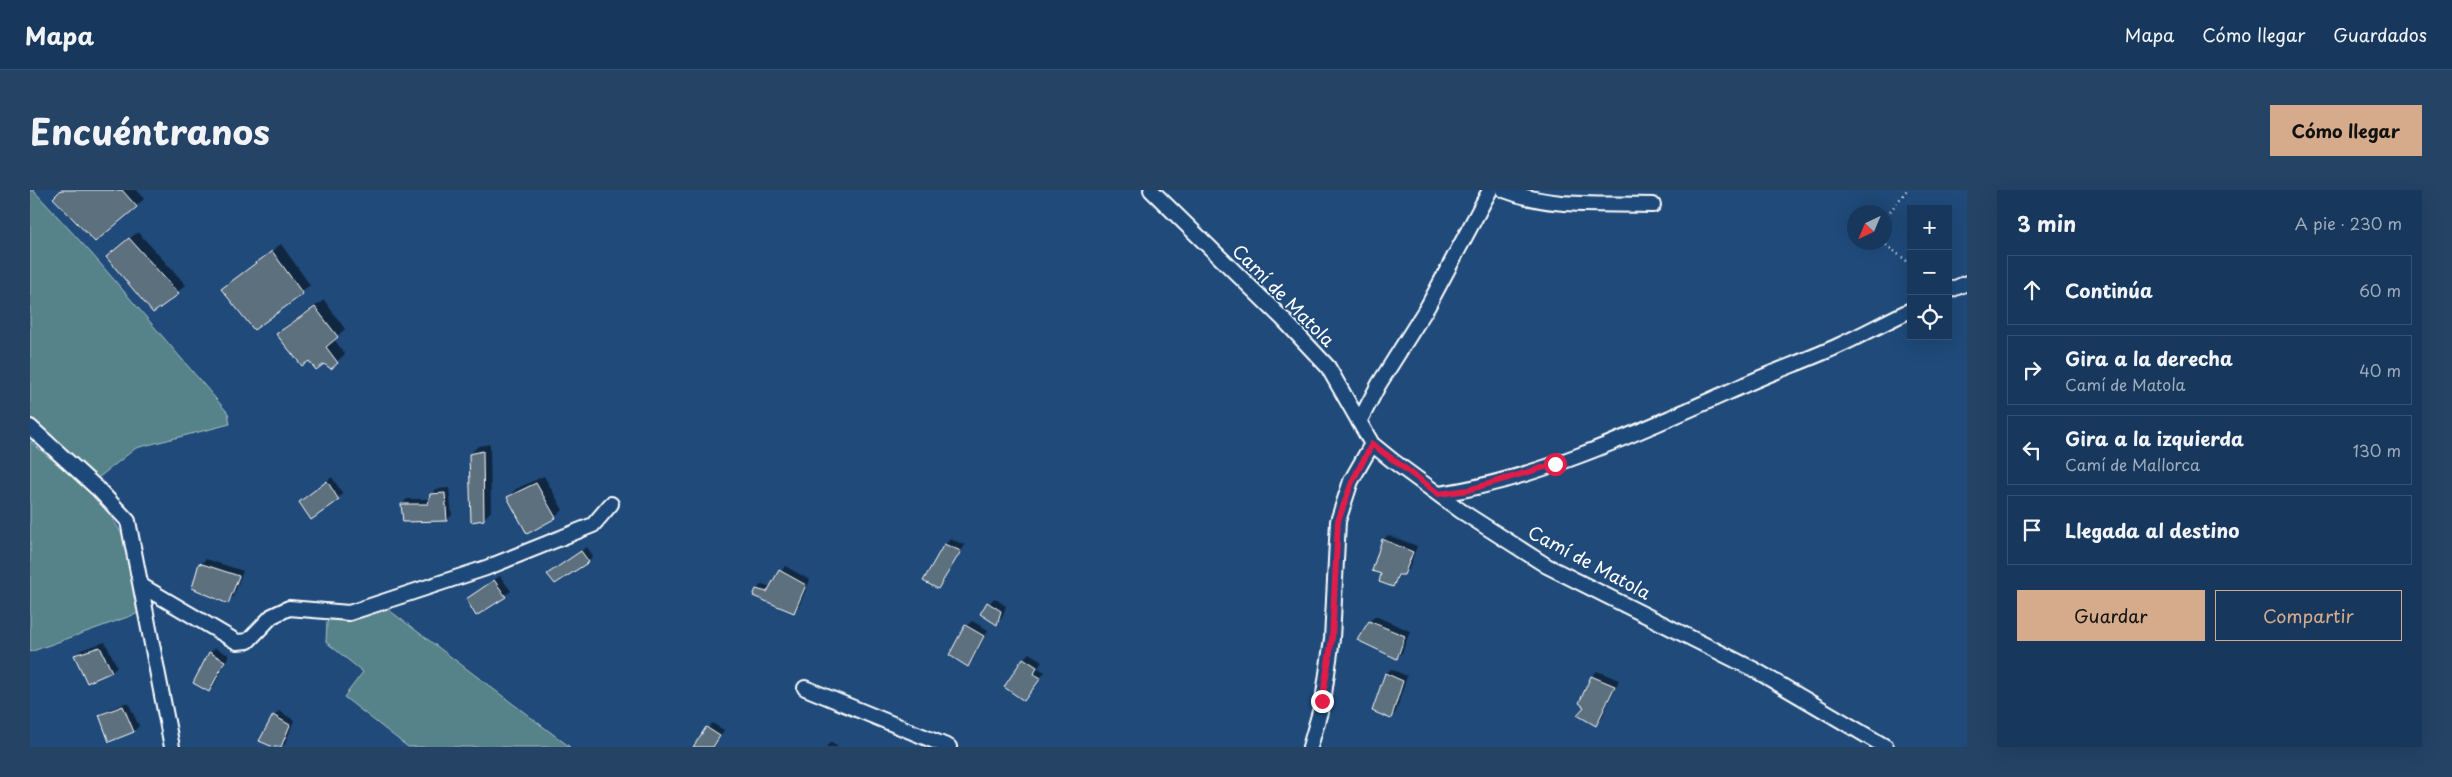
<!DOCTYPE html>
<html lang="es">
<meta charset="utf-8">
<style>
body{margin:0;font-family:"Playpen Sans",sans-serif;background:#244365;color:#f1f3f6}
.controls{position:absolute;right:15px;top:15px;display:grid;overflow:hidden;border-radius:0px;box-shadow:0 5px 20px #0002}
.controls button{width:45px;height:45px;display:grid;place-items:center;padding:0;border:0;border-bottom:1px solid #365272;background:#17385c;color:#f1f3f6;font:25px sans-serif}
.compass{position:absolute;left:1817px;top:15px;width:45px;height:45px;border-radius:50%;background:#17385c;box-shadow:0 5px 20px #0002;rotate:224deg}
.stop{position:absolute;width:15px;height:15px;margin:-11px;border:4px solid #e11d48;border-radius:50%;background:#fff}
.stop.end{background:#e11d48;border-color:#fff;box-shadow:0 1px 5px #0008}
.list{margin:0;padding:0;list-style:none}
h2{display:flex;justify-content:space-between;align-items:center;height:65px;margin:0;padding:0 20px;font-size:21px}
h2 small{font-size:16px;font-weight:400;color:#9eacbb}
.list li{display:grid;grid-template-columns:32px 1fr auto;gap:15px;align-items:center;box-sizing:border-box;height:70px;margin:0 10px 10px;padding:0 10px;border:1px solid #365272;border-radius:0px}
.list b{display:block;font-size:19px;white-space:nowrap}
.list p{margin:0;font-size:16px;white-space:nowrap;color:#9eacbb}
.list em{font-size:16px;font-style:normal;color:#9eacbb}
.actions{display:flex;gap:10px;padding:15px 20px}
.actions a{flex:1;padding:11px 0;border:1px solid #d6ab8b;border-radius:0px;text-align:center;font-size:18px;color:#d6ab8b}
.actions .main{background:#d6ab8b;color:#111}
.icon{flex:none;width:28px;height:28px;fill:none;stroke:currentColor;stroke-width:2;stroke-linecap:round;stroke-linejoin:round}
.map{position:relative;flex:none;width:1937px;height:557px;overflow:hidden;border-radius:0px}
header{display:flex;align-items:center;gap:30px;box-sizing:border-box;height:70px;padding:0 25px;background:#17385c;border-bottom:1px solid #365272}
header strong{font-size:24px}
nav{display:flex;gap:28px;margin-inline-start:auto;font-size:18px}
.intro{display:flex;align-items:center;justify-content:space-between;box-sizing:border-box;height:120px;padding:0 30px}
h1{margin:0;font-size:35px}
.button{padding:12px 22px;border-radius:0px;background:#d6ab8b;color:#111;font-size:18px;font-weight:700}
main{display:flex;gap:30px;padding:0 30px}
aside{flex:1;background:#17385c;border-radius:0px;box-shadow:0 5px 20px #0002}
.map>svg:first-child{display:block}
</style>
<header>
<strong>Mapa</strong>
<nav><a>Mapa</a><a>Cómo llegar</a><a>Guardados</a></nav>
</header>
<div class="intro"><h1>Encuéntranos</h1><a class="button">Cómo llegar</a></div>
<main>
<div class="map">
<svg width="1937" height="557" viewBox="0 0 1937 557">
<rect width="100%" height="100%" fill="#1f4a7a"/>
<filter id="ink" filterUnits="userSpaceOnUse"><feTurbulence type="fractalNoise" baseFrequency=".02" numOctaves="2"/><feDisplacementMap in="SourceGraphic" scale="10" xChannelSelector="R" yChannelSelector="G"/><feConvolveMatrix kernelMatrix="1 2 1 2 8 2 1 2 1" color-interpolation-filters="sRGB"/></filter>
<g filter="url(#ink)">
<path fill="#578289" stroke="#abc0c4" d="M0 0H3L62 64 198 223 200 234 106 258 68 288 0 227Z
M0 251C35 282 86 316 99 362 105 381 106 403 109 423L0 462Z
M355 417 540 557H378L314 507 333 482 296 452 297 432 304 425Z"/>
<path fill="#0007" d="M33 0H107L114 9 106 16Z
M108 42 156 95 123 121 86 59Z
M251 54 280 95 224 138 193 99Z
M294 110 315 139 304 149 315 164 301 177 294 172 279 169 248 144 256 136Z
M460 254 461 321 454 329 440 264 448 256Z
M514 286 533 320 525 327 478 307 486 299Z
M302 287 313 304 281 328 276 308Z
M419 298 422 325 417 330 372 314 377 309H400L406 299Z
M1358 345 1387 356 1379 379 1374 384H1371L1363 395 1352 384 1353 350Z
M920 349 935 355 908 398 915 355Z
M557 357 563 366 558 371 518 384Z
M176 369 213 381 203 407 198 412 170 374Z
M755 376 780 390 769 416 764 422 727 399 732 394 741 397Z
M470 386 481 401 446 424 438 409Z
M964 408 976 416 972 428 967 433 951 424Z
M1345 426 1380 441 1372 463 1367 468 1340 431Z
M942 431 958 440 943 470 938 475 936 436Z
M75 452 87 476 82 481 46 465 51 460Z
M185 458 199 465 184 496 179 501 180 463Z
M999 463 1012 471 1008 478 1015 482 994 509V468Z
M1361 479 1377 486 1366 522 1361 527 1356 484Z
M1567 481 1589 490 1571 529 1566 534 1556 517 1550 512 1562 486Z
M98 512 109 536 104 541 79 550 71 526 76 521Z
M249 521 264 530 255 554 251 557H246L244 526Z
M682 533 694 540 684 557H664Z
M801 552 808 557H796Z"/>
<path fill="#5d6f7e" stroke="#fff" d="M31 0H92L107 17 65 52 23 8Z
M99 48 149 104 123 123 76 67Z
M242 61 273 104 224 140 191 99Z
M285 117 308 147 296 157 308 173 301 179 294 174 286 180 279 171 272 176 246 144Z
M453 261 454 330 441 332 439 264Z
M297 291 309 310 281 330 269 312Z
M506 293 526 328 497 344 477 307Z
M415 303 417 331 373 332 371 314H398L400 304Z
M1352 349 1383 362 1374 385H1368L1363 397 1349 392 1351 384 1342 381Z
M914 354 931 361 908 399 893 391Z
M551 361 559 372 525 394 517 384Z
M169 373 209 386 198 414 162 398Z
M749 380 776 395 764 423 723 406 726 399 737 402Z
M464 390 476 407 446 426 436 409Z
M957 412 971 421 967 435 950 424Z
M1339 431 1375 446 1367 469 1327 450Z
M935 435 954 446 938 477 919 465Z
M70 457 82 482 57 493 44 465Z
M179 462 195 471 179 502 163 493Z
M993 468 1007 477 1004 484 1011 488 994 511 974 497Z
M1355 483 1373 491 1361 529 1342 521Z
M1561 486 1585 496 1566 536 1547 525 1554 517 1549 513Z
M93 516 104 542 79 552 69 525Z
M243 525 260 535 251 557H243L229 551Z
M676 537 690 546 683 557H663Z"/>
<g fill="none" stroke-linecap="round" stroke-linejoin="round">
<defs>
<path id="minor" d="M1121 0 1253 129 1298 177 1342 254 1363 271 1431 321 1517 376 1725 480 1856 557
M1474 0C1522 19 1572 13 1623 15
M1918 101 1937 93
M1329 232 1349 194 1398 116 1460 0
M0 237 68 299 98 331 142 557
M1409 304C1508 290 1620 237 1712 196 1744 181 1778 170 1810 155 1834 144 1857 131 1881 120
M112 396 207 452 218 451 242 426 259 418 319 423 456 378 563 335 581 314
M775 498 919 557
M1280 557 1293 511 1302 449 1308 331 1321 291 1342 254"/>
</defs>
<use href="#minor" stroke="#fff" stroke-width="18"/>
<path stroke="#fff" stroke-width="2.5" stroke-dasharray="1 4" stroke-linecap="butt" d="M1854 29 1877 0
M1852 52 1881 74"/>
<use href="#minor" stroke="#1f4a7a" stroke-width="14"/>
</g>
</g>
<g fill="none" stroke-linecap="round" stroke-linejoin="round" filter="url(#ink)">
<path stroke="#e11d48" stroke-width="6" d="M1292 511 1302 449 1308 331 1322 292 1342 254 1409 304 1438 300 1525 274"/>
</g>
<g text-anchor="middle" stroke-width="4" stroke-linejoin="round" paint-order="stroke">
<g font-size="18" fill="#fff" stroke="#1f4a7a">
<text transform="translate(1253 106) rotate(45)" y="6">Camí de Matola</text>
<text transform="translate(1559 373) rotate(28)" y="6">Camí de Matola</text>
</g>
</g>
</svg>
<div class="controls">
<button>+</button>
<button>−</button>
<button><svg class="icon" aria-label="locate" viewBox="0 0 24 24"><circle cx="12" cy="12" r="6"/><path d="M12 2v4M12 18v4M2 12h4M18 12h4"/></svg></button>
</div>
<svg class="compass" viewBox="-18 -18 36 36"><path d="M0-13l5 13h-10z" fill="#e53935"/><path d="M0 13l5-13h-10z" fill="#9eacbb"/></svg>
<div class="stop" style="left:1525px;top:274px"></div>
<div class="stop end" style="left:1292px;top:511px"></div>
</div>
<aside>
<h2>3 min<small>A pie · 230 m</small></h2>
<ul class="list">
<li><svg class="icon" aria-label="ahead" viewBox="0 0 24 24"><path d="M12 20V5M6 11l6-6 6 6"/></svg><div><b>Continúa</b></div><em>60 m</em></li>
<li><svg class="icon" aria-label="right" viewBox="0 0 24 24"><path d="M7 20v-9h11M14 6l5 5-5 5"/></svg><div><b>Gira a la derecha</b><p>Camí de Matola</p></div><em>40 m</em></li>
<li><svg class="icon" aria-label="left" viewBox="0 0 24 24"><path d="M17 20v-9H6M10 6l-5 5 5 5"/></svg><div><b>Gira a la izquierda</b><p>Camí de Mallorca</p></div><em>130 m</em></li>
<li><svg class="icon" aria-label="arrive" viewBox="0 0 24 24"><path d="M6 21V4h12l-3 4 3 4H6"/></svg><div><b>Llegada al destino</b></div></li>
</ul>
<div class="actions"><a class="main">Guardar</a><a>Compartir</a></div>
</aside>
</main>
